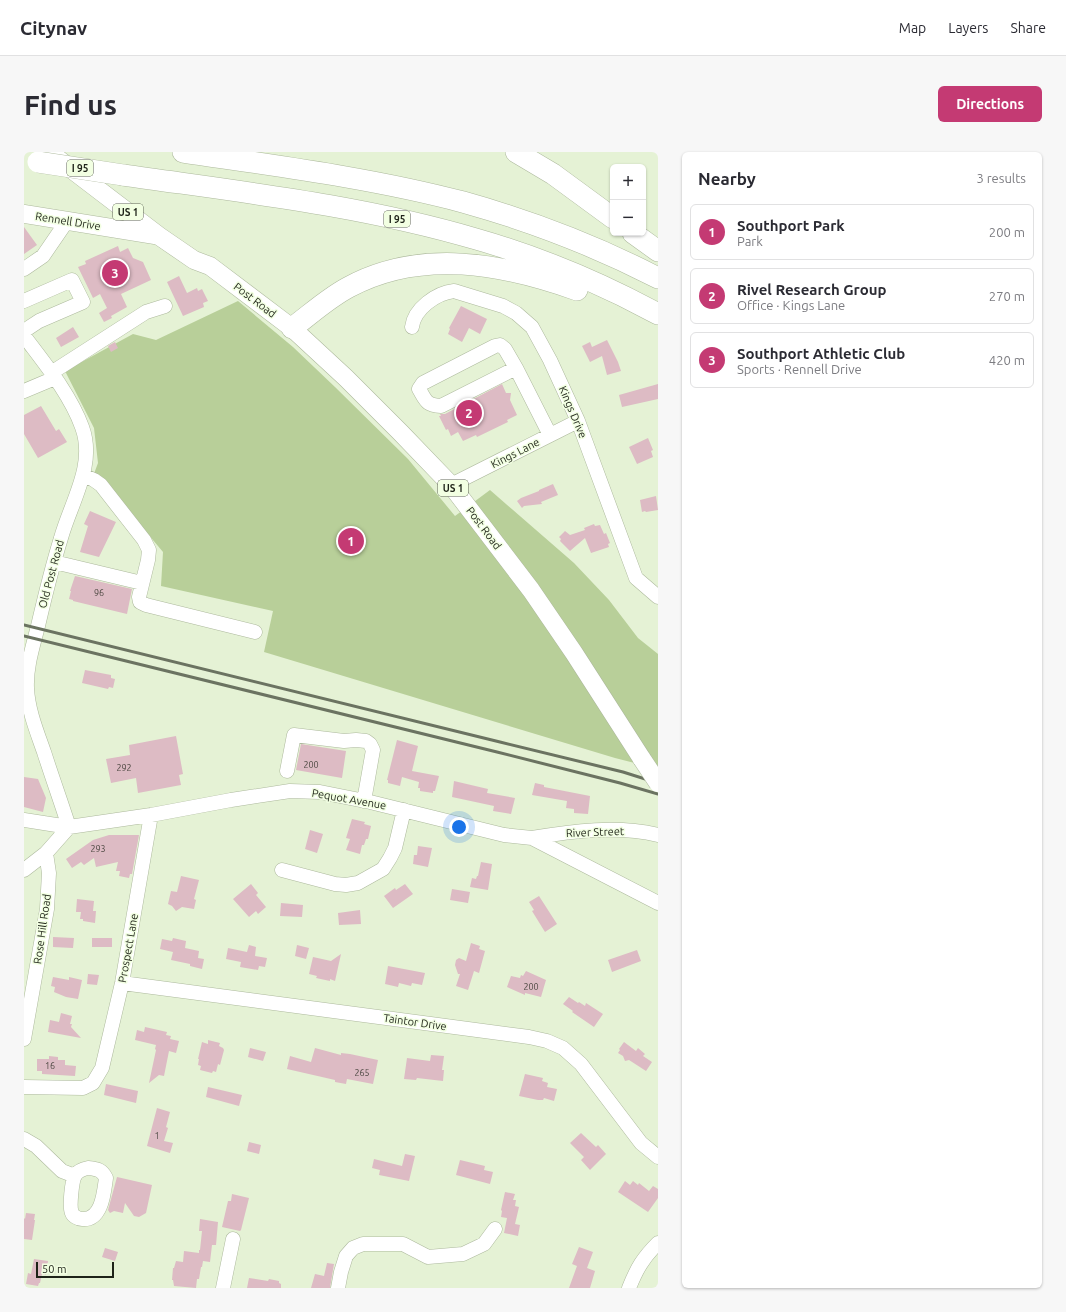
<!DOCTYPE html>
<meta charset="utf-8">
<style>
body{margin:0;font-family:Ubuntu,sans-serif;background:#f7f7f7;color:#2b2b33}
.controls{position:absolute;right:12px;top:12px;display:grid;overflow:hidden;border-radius:6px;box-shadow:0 1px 3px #0004}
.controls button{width:36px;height:36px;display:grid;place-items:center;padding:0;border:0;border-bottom:1px solid #e1e1e2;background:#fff;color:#2b2b33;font:20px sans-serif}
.scale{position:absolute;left:12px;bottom:10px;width:78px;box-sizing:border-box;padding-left:4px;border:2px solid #1e2318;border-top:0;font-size:11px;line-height:14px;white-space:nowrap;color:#1e2318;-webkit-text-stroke:3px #f2ffe2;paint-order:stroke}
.you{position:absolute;left:435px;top:675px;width:14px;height:14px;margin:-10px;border:3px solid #fff;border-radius:50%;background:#1a73e8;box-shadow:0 0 0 6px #1a73e833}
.badge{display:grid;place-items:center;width:26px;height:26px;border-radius:50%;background:#c43a73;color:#fff;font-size:13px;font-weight:700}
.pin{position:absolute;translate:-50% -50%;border:2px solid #fff;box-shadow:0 1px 4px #0006}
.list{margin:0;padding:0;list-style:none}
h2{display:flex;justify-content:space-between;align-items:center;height:52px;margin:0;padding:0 16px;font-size:17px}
h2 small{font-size:13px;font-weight:400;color:#7c7c81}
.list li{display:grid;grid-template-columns:26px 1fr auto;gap:12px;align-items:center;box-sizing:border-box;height:56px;margin:0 8px 8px;padding:0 8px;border:1px solid #e1e1e2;border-radius:6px}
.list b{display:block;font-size:15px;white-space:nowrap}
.list p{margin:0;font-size:13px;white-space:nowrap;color:#7c7c81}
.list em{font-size:13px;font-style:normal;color:#7c7c81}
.map{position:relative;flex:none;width:634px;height:1136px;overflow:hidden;border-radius:6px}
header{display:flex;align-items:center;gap:24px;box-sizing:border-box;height:56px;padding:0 20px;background:#fff;border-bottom:1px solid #e1e1e2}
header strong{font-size:19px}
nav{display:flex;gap:22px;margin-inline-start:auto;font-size:14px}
.intro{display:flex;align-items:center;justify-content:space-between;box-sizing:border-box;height:96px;padding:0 24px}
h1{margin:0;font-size:28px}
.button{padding:10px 18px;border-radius:6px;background:#c43a73;color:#fff;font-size:14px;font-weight:700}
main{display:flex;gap:24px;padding:0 24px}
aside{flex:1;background:#fff;border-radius:6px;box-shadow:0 1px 3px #0004}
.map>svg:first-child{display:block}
</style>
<header>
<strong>Citynav</strong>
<nav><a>Map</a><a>Layers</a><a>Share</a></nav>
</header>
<div class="intro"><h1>Find us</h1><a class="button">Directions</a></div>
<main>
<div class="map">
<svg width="634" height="1136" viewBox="0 0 634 1136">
<rect width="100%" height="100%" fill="#e5f2d5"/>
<path fill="#b8cf99" d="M214 149 269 195 311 235 384 307 431 364 466 338 550 411 585 448 614 486 634 502V617L591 606 240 500 249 459 137 434 139 400 98 351 68 327 74 311 70 276 41 219 109 182 132 188Z"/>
<path fill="#ddbbc4" d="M0 75 13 93 0 102Z
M94 94 96 100 104 96 109 106 119 110 127 128 97 142 103 155 87 164 88 166 80 170 75 161 83 156 76 142 69 146 54 115 62 112 61 109Z
M155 124 163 141 173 136 174 139 178 137 184 149 179 151 180 155 159 164 143 130Z
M437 154 463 167 456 182 445 176 438 190 424 182 426 177 425 176Z
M49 175 55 185 37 195 32 186Z
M583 188 594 210 597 219 583 223 578 204 566 210 558 194 566 190 568 195Z
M91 190 94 196 87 200 84 194Z
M478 232 482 241H487L486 248 493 263 483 268 484 270 453 285 452 283 439 289 434 280 427 284 424 277 422 278 415 264H417L416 262H421Z
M634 232V247L598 255 595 243Z
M17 254 32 279 35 277 43 290 14 306 0 282V263Z
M624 286 629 298 627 299 629 305 613 312 605 295Z
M529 332 534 343 517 350 518 352 500 354 498 356 493 349 497 346 515 339V338Z
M632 344 634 358 622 360 621 359 618 360 616 348Z
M66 359 92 370 75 405 56 400 64 374 60 372Z
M570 372 571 374 576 373 580 382 582 381 586 391 584 392 585 395 567 401 561 386 546 399 536 389 537 387 535 385 541 379 546 383 561 378 560 376Z
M51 424 108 437 103 462 49 449V448L45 447 47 439H46Z
M61 518 87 523V526L91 527 89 536 85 535 84 537 58 531Z
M152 584 159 622 155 623 157 633 114 641 112 626 87 631 82 607 106 603 105 593Z
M373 588 394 594 388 619 415 624 411 639H409V641L396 639V636H394L395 630 378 625 376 634 364 631V628H363Z
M277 592 322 599 318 626 272 618Z
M0 625 14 627 22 646 19 660 0 655Z
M430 629 464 637 463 641 491 646 487 662 469 659 470 654 428 645Z
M511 631 520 633V635L566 644 564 662 550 661V657L542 656 543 649 508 643Z
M328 667 341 670 340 672 347 674 344 687H342L340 693H338L336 702 322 698 326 687 322 686Z
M286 678 299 682 293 701 281 697Z
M85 683H115L108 722H106L105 726 95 724 96 719H92L94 710 72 715 70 706 60 713 57 710 48 716 42 707 69 688Z
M394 694 408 696 404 715 389 712 390 703H393Z
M457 710 468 712 464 738 446 735 448 726 452 727 453 724H454Z
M157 724 175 728 170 747 172 748 170 757 158 755 152 759 148 754 144 752 147 739 153 740Z
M227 732 234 741 232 743 242 755 234 762 232 759 225 765 209 747Z
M381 732 389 742 369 756 360 744 371 736 372 738Z
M428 737 446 740 444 751 426 748Z
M515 744 533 772 521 780 508 759 510 758 505 750Z
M53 747 70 749 69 759H72L71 771 59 769V767H56L57 760H52Z
M257 751 279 753 278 765 256 764Z
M336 758 337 772 315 773 314 761Z
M29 785 50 786 49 796 29 795Z
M68 786H88V795H68Z
M149 786 162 789 161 796 175 799 174 806 180 807 178 817 166 814V812L147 808 149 800 136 797 138 787 148 789Z
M447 791 456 794 455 797 461 799 455 821 450 819 444 838 432 834 436 822H434L431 813 432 808 435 806 442 809Z
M225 793 232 795 231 804 243 806 241 815 235 814 234 818 216 815 217 810 202 807 204 796 223 800Z
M273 793 285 796 282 807 271 804Z
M613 798 617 809 588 820 584 808Z
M317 802 311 829 306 827V829L292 826 293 824 285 822 289 805 307 809Z
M364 814 401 821 398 833 388 831 387 834 375 831 374 835 361 832Z
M502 819 522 828 517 845 501 841V843L483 835 487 824 496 826 497 823 499 824Z
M64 822 75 823 73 833 63 832Z
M29 825 45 828V825L58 828 54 847 42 845 30 840 31 835 27 834Z
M545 845 554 851 555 850 561 854 562 851 579 862 570 875 548 860 549 859 539 852Z
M37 861 48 864 46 872H48L47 875 57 886 24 880 26 868 35 870Z
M121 875 143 880 142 883 147 884 146 887 155 889 152 901 145 899 140 924 135 923 125 931 132 898 131 897 132 893 111 888 113 878 120 880Z
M184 888 196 891 195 894 199 896 200 898 196 913 194 912 192 920 189 919 188 921 176 918 177 914 174 913 175 907H174L178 890 184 892Z
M600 890 612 899 614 896 621 902 619 904 628 910 622 919 605 908 601 909 599 904 594 901 596 898 595 897Z
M226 896 242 900 239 909 224 905Z
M291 896 317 903V901L326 902 354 908 349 932 323 927 322 932 311 930V928L263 917 266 904 287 910Z
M407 903 420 904 418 918H420L419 929 393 926 392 928 380 927 383 906 406 909Z
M25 904 34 905V908H41V913L52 914 51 924 18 922V919H13V907H25Z
M501 922 519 926 518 929 524 931 523 935 533 937 530 949 520 946 519 948H514L495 944Z
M82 932 114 939 112 951 80 943Z
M184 935 218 943 215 954 182 945Z
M133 956 146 960 142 975 144 976 140 989 149 991 146 1001 123 994Z
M557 981 572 995 574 993 582 1002 566 1018 557 1008 560 1005 546 991Z
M225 990 237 993 235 1002 223 999Z
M381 1002 391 1004 385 1029 355 1023 356 1018 348 1016 350 1007 378 1014Z
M436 1008 461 1014 460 1018 469 1020 466 1032 432 1023Z
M93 1025 128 1033 122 1061 115 1065 110 1064 101 1051 99 1061 90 1059 86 1061 84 1058Z
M601 1029 606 1033 609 1029 614 1033 615 1031 625 1039 629 1034 634 1037V1046L624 1060 594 1040Z
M481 1040 491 1042 489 1048H492L491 1054 495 1055 491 1072 496 1073 494 1084 480 1081 483 1066 477 1065 478 1059 477 1058Z
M208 1042 225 1046 217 1078 216 1079 198 1075 204 1049H207Z
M2 1061 11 1062 10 1068H11L8 1088 0 1087V1066L1 1067Z
M176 1067 194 1070 192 1093H188L186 1110 179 1109 178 1115H177L175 1127H173L172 1136 150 1134 149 1128H148L149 1116H150L152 1109 159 1110 160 1099 175 1101V1098H176L178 1079H175Z
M555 1095 569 1100 563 1116 571 1119 566 1136H545L553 1114 548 1112Z
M81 1096 94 1100 91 1109 78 1105Z
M10 1107 24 1109 22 1123 18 1122 16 1131H15L14 1134 2 1132 4 1121 7 1122Z
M303 1111 310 1112 306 1136H287L291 1122 300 1124Z
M225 1126 244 1129 245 1127 255 1129V1131L257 1132V1136H223Z"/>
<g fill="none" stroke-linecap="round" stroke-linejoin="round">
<defs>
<path id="minor" d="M0 117 19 104 43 69
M0 149 48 128 59 150 15 169 0 179
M388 175C390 157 412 141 430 139L479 154 492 161 508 175 526 208 554 269 612 426 634 445
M0 184C21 212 46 242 58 275 72 313 47 350 37 386 28 415 21 444 14 474 9 494 2 515 3 536 4 558 13 580 20 600 28 625 37 650 45 675L22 701 25 721 23 757 0 887
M492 216 417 254C402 253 402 249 395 237L399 231 471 194 476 193 481 197 492 216 526 283
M27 221 122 160 141 154
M0 239 31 226
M59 323 70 328 77 333 120 388 125 398 124 408 115 445 116 450 122 453 231 480
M427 333 554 269
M30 410 118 431
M263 619 270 583 320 589 332 588 342 589 346 592 349 598 340 649
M0 668 45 675 127 663 207 648 266 639 296 640 346 650 480 683 508 686 634 751
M508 686C548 679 594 673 634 683
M0 718 22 701
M258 718 311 732 322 733 334 731 359 717 366 706 371 696 380 658
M98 831 505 885 523 889 539 896 557 912 617 991 634 1005
M0 935 59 936 69 931 78 916 98 831 127 663
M0 987 12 994 38 1019 51 1024
M64 1016C74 1017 78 1018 82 1026 80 1040 78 1069 58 1067 54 1067 49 1064 48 1061 45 1055 48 1029 51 1023 54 1019 59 1017 64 1016Z
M199 1136 209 1087
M314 1136 317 1120 322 1104 329 1096 339 1092H379L404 1105 439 1102 460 1092 471 1077
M605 1136C613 1116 619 1106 634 1091"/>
<path id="major" d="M25 0 135 84 170 108 186 114 268 176 322 226 376 280 427 333 507 438 550 501 618 607
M0 62 131 83"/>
<path id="highway" d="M159 0C253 14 348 26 439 50 507 69 572 94 634 126
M492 0 529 22 589 66
M99 23C217 40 337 53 452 87 515 105 577 131 634 162
M609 81 634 99
M268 176C287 162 304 146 325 135 397 96 480 112 553 138"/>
</defs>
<use href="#minor" stroke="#adb99d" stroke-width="15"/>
<use href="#major" stroke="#adb99d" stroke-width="19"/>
<use href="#highway" stroke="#adb99d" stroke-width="22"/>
<use href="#minor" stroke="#fff" stroke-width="14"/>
<use href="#major" stroke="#fff" stroke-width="18"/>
<use href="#highway" stroke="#fff" stroke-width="21"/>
<path stroke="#6b7361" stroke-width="3" d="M0 473 476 590 599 620 634 631
M0 484 473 600 596 631 634 642"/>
<defs>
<path id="major-bridge" d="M618 607 634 631"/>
<path id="highway-bridge" d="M14 10 99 23"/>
</defs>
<use href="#major-bridge" stroke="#adb99d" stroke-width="19" stroke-linecap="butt"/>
<use href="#highway-bridge" stroke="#adb99d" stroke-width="22" stroke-linecap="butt"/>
<use href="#major-bridge" stroke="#fff" stroke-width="18"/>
<use href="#highway-bridge" stroke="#fff" stroke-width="21"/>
</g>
<g text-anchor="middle" stroke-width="3" stroke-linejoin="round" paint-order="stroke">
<g font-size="9" fill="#4e4943">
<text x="75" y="444">96</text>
<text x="287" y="616">200</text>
<text x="100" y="619">292</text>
<text x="74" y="700">293</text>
<text x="507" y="838">200</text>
<text x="26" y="917">16</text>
<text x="338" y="924">265</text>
<text x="133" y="987">1</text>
</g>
<g fill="#f2ffe2" stroke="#5e6555" stroke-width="1">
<rect x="43" y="8" width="26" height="16" rx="3"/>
<rect x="89" y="52" width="30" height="16" rx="3"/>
<rect x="360" y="59" width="26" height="16" rx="3"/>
<rect x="414" y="328" width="30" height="16" rx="3"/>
</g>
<g font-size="10" font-weight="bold" fill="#1e2318">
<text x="56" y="20">I 95</text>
<text x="104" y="64">US 1</text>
<text x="373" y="71">I 95</text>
<text x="429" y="340">US 1</text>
</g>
<g font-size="11" fill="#1e2318" stroke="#f2ffe2">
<text transform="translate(44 69) rotate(9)" y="4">Rennell Drive</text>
<text transform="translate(231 148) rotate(37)" y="4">Post Road</text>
<text transform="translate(549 260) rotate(67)" y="4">Kings Drive</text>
<text transform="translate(491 301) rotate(-27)" y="4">Kings Lane</text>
<text transform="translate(460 376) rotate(53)" y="4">Post Road</text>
<text transform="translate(27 422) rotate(-75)" y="4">Old Post Road</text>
<text transform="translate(325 647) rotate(10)" y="4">Pequot Avenue</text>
<text transform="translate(571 680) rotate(-2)" y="4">River Street</text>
<text transform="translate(18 777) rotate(-82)" y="4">Rose Hill Road</text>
<text transform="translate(104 796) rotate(-80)" y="4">Prospect Lane</text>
<text transform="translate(391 870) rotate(8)" y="4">Taintor Drive</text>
</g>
</g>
</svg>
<div class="controls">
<button>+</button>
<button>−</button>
</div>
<div class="scale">50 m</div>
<div class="you"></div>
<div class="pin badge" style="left:327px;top:389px">1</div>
<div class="pin badge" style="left:445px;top:261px">2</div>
<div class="pin badge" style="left:91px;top:121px">3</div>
</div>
<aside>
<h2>Nearby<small>3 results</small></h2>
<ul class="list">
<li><span class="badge">1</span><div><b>Southport Park</b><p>Park</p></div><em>200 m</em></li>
<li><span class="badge">2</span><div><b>Rivel Research Group</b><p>Office · Kings Lane</p></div><em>270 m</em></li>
<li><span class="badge">3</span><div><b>Southport Athletic Club</b><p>Sports · Rennell Drive</p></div><em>420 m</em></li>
</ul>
</aside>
</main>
